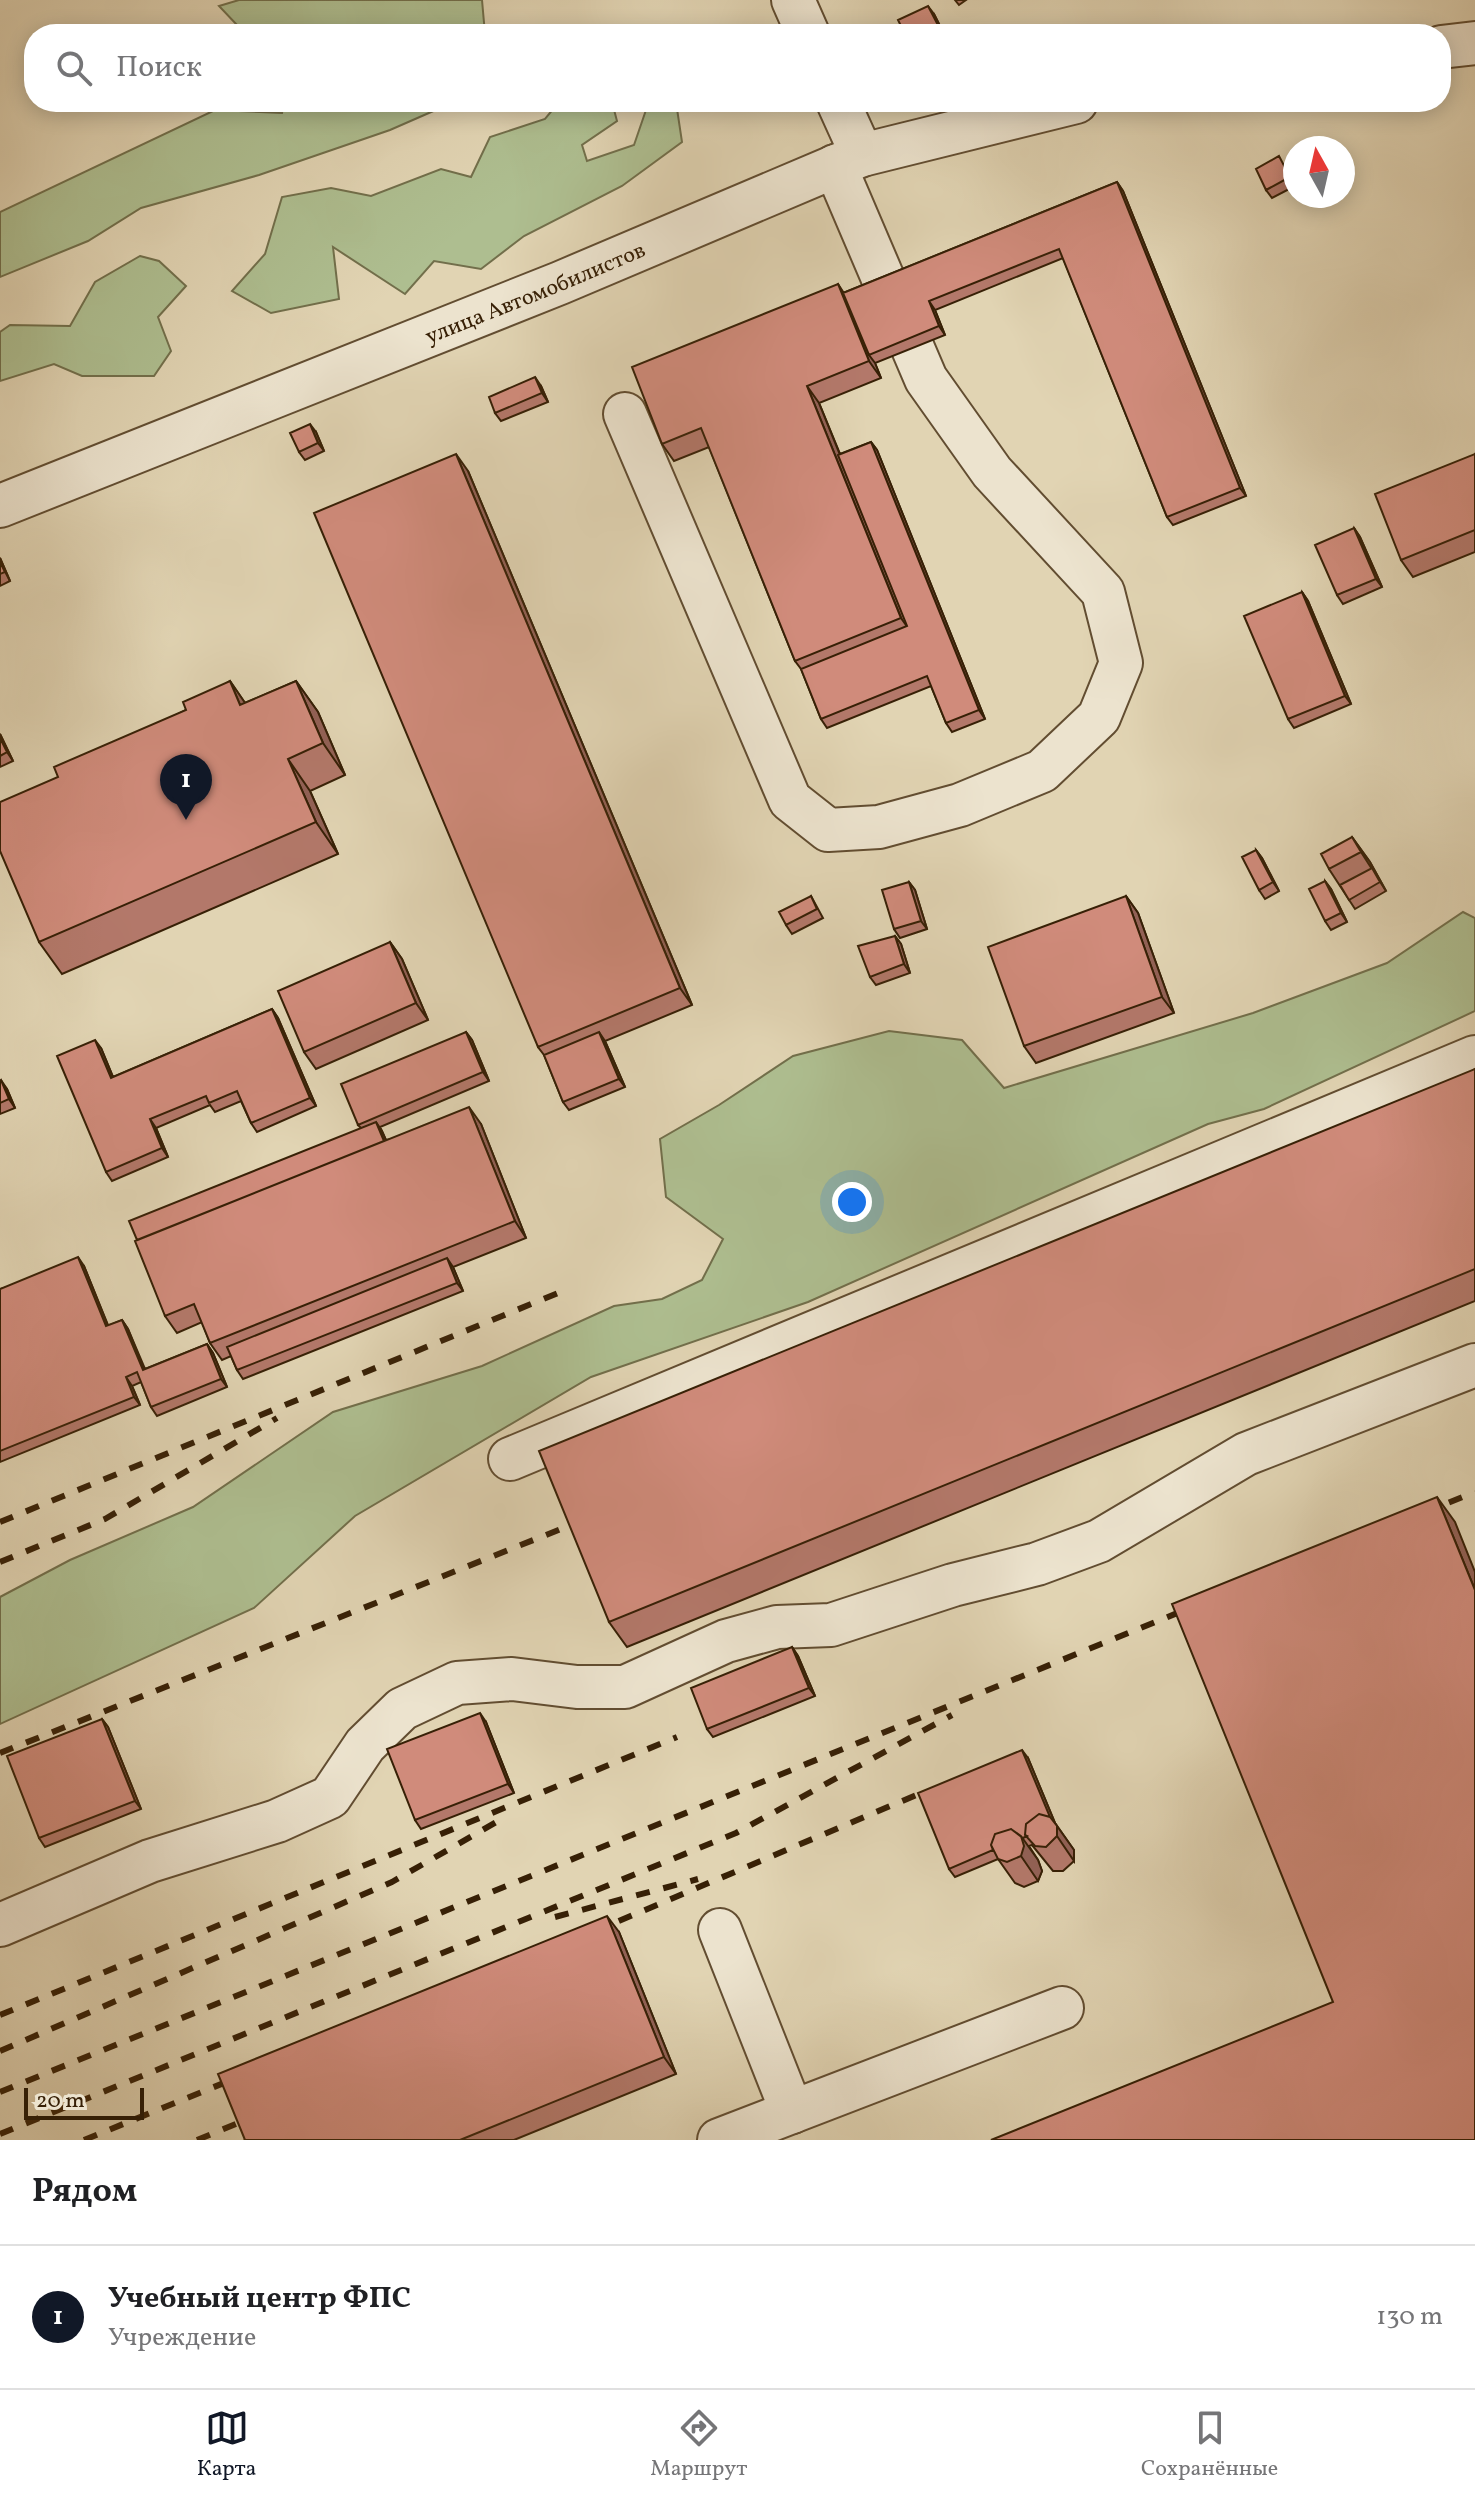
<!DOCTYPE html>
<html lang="ru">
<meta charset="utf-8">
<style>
body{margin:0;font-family:Vollkorn,serif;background:#f6f6f6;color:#202124}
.compass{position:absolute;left:1283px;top:136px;width:72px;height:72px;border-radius:50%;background:#fff;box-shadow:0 4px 20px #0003;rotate:352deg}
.scale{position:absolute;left:24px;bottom:20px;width:120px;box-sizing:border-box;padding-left:8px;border:4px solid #372006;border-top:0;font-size:22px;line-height:28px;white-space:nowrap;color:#372006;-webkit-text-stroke:6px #ece3ce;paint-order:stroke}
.you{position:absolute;left:852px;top:1202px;width:28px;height:28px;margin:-20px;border:6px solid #fff;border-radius:50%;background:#1a73e8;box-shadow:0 0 0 12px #1a73e833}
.badge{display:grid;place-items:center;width:52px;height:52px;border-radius:50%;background:#111827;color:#fff;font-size:26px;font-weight:700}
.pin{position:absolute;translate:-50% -66px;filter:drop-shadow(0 2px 4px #0008)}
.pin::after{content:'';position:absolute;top:42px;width:28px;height:24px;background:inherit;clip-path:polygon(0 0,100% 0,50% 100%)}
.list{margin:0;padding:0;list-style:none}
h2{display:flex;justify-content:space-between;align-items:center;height:104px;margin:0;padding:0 32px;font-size:34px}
h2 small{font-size:26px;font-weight:400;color:#757577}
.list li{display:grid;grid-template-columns:52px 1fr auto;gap:24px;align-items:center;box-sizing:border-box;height:144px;padding:0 32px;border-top:2px solid #e0e0e0}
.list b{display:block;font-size:30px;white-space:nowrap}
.list p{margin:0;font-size:26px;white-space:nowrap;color:#757577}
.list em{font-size:26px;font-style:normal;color:#757577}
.icon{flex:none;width:44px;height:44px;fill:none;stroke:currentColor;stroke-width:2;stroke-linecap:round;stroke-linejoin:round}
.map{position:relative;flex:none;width:1475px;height:2140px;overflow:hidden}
.search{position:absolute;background:#fff;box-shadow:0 4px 20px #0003;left:24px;right:24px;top:24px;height:88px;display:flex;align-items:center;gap:20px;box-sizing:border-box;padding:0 28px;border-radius:32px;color:#757577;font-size:30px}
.sheet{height:248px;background:#fff}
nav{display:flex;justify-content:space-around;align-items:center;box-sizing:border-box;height:112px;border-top:2px solid #e0e0e0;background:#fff;font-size:22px;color:#757577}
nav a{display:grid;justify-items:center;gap:4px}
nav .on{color:#111827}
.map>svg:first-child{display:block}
</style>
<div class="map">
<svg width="1475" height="2140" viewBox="0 0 1475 2140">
<rect width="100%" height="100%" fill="#e1d4b3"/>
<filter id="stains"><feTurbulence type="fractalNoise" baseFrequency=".0025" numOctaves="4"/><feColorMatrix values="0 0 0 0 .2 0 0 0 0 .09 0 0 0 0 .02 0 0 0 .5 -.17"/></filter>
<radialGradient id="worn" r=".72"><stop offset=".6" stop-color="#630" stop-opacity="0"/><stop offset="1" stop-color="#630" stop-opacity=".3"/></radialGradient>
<path fill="#aebe90" stroke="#726f4b" stroke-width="2" d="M239 0H482L485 34H303L298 28 237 25 219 6Z
M284 102H454L390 130 259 175 141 208 88 241 0 277V212L215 110 282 113Z
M559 102H612L617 121 582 145 587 161 634 145 646 110 672 102H676L682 142 622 186 524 236 481 269 434 261 405 294 333 247 339 299 271 313 232 291 265 254 282 197 331 188 371 196 441 169 471 177 490 137 545 119Z
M140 256 159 261 186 286 158 317 171 351 154 376H82L54 364 0 381V332L10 325 70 326 95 282Z
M1463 912 1475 918V1011L1264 1109 1208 1124 808 1302 591 1377 355 1516 254 1608 0 1724V1597L70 1560 193 1507 333 1412 482 1366 614 1306 662 1299 702 1280 723 1239 666 1197 660 1139 719 1105 793 1056 889 1031 962 1040 1004 1088 1253 1013 1387 963Z"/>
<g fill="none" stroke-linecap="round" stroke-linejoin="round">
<defs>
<g id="minor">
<path d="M793 0 808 34"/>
<path d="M1441 47 1475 43"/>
<path d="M838 102 862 155"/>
<path d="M625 414 790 800 828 830 879 827 960 805 1042 771 1099 717 1121 663 1103 592 992 472 926 379 835 166"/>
<path id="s1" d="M0 506 560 283 862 155 1076 102"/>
<path d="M510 1459 1475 1057"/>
<path d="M0 1925 150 1861 277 1821 330 1797 365 1745 402 1709 457 1683 512 1679 577 1687H625L726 1641 777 1627 831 1625 953 1585 1037 1564 1099 1541 1246 1454 1475 1365"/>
<path d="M720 1930 792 2112"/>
<path d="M719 2140 1062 2008"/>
</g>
</defs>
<use href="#minor" stroke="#624d31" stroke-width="46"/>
<use href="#minor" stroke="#ece3ce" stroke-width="42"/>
<path stroke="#372006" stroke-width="6" stroke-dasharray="14 14" stroke-linecap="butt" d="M1423 1513 1475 1492
M0 1522 558 1293
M0 1562 105 1519 277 1418
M0 1753 576 1523
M555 1917 698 1879
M593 1932 921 1793
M0 2015 677 1737
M0 2051 392 1882 505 1817
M0 2092 1197 1605
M0 2134 736 1833 952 1715
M84 2140 241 2076
M197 2140 243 2121"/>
</g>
<path fill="#b3786a" stroke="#372006" stroke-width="2" d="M955 0H966L959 5Z
M934 14 944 34H905Z
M1285 165 1295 186 1272 198 1266 190Z
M1117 182 1123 191 1246 496 1173 525 1167 517 1063 258 935 310 945 335 875 363 881 378 819 403 840 454 871 442 877 450 985 719 952 732 946 723 931 686 827 728 821 719 801 669 795 661 709 447 674 461 662 444 838 284 843 293Z
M541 386 548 402 501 421 495 413Z
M316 432 324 451 305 460 299 452Z
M1475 454V552L1413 577 1401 560Z
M468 471 692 1005 605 1041 625 1087 569 1110 563 1102 544 1055 538 1047Z
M1354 528 1360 537 1382 587 1343 604 1337 595Z
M0 558 10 581 0 586Z
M1302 592 1308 601 1351 704 1294 728 1288 719Z
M230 681 245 703 296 681 318 712 345 775 310 791 338 854 62 974 39 942 58 777 186 710Z
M0 734 13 761 0 767Z
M1352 837 1370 862 1386 891 1355 909 1329 869Z
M1256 850 1262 858 1279 891 1265 899 1259 890Z
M1325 881 1331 889 1347 922 1331 930 1325 921Z
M909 882 915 890 927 929 900 938 894 929Z
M811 896 823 918 792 934 786 925Z
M1126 896 1138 913 1174 1013 1036 1063 1024 1046Z
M895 936 901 944 910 973 876 985 870 977Z
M390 942 402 959 428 1020 316 1069 304 1052Z
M272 1009 278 1018 316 1106 257 1132 251 1123 241 1101 215 1112 210 1105 156 1128 168 1157 112 1181 106 1172 101 1048 113 1077Z
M466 1032 472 1040 489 1081 380 1127 386 1140 481 1124 526 1238 453 1267 463 1291 243 1379 237 1370 231 1356 222 1360 210 1343 202 1322 177 1333 165 1316 361 1128 358 1125Z
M1475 1069V1301L627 1647 609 1622Z
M0 1081 7 1089 15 1108 0 1114Z
M84 1266 108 1326 122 1320 128 1329 145 1369 207 1344 213 1353 227 1387 157 1416 151 1407 141 1382 132 1386 140 1405 0 1462V1289Z
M792 1647 798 1656 815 1696 713 1737 707 1729Z
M102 1719 108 1727 141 1809 45 1847 39 1838Z
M486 1722 514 1793 421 1829 415 1820Z
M1028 1758 1055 1823 1074 1850V1861L1063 1871H1053L1032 1845 1029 1846 1038 1860 1042 1871 1038 1881 1024 1887 1015 1883 998 1859 955 1877 949 1869Z
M619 1932 676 2074 514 2140H245Z"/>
<path fill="#926156" stroke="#372006" stroke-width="2" d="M928 6 934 14 944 34 940 29Z
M1117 182 1123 191 1246 496 1240 488Z
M838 284 849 301 869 355 875 363 881 378 869 361Z
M929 301 935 310 945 335 939 326Z
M535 377 541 386 548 402 542 393Z
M807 386 819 403 913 635 901 618Z
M310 424 316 432 324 451 318 443Z
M871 442 877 450 985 719 979 710Z
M456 454 468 471 692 1005 680 988Z
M1354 528 1360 537 1382 587 1376 579Z
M0 558 10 581 0 562Z
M1302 592 1308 601 1351 704 1345 696Z
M230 681 252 713 240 705Z
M296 681 318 712 345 775 323 743Z
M0 734 13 761 7 752 0 738Z
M288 759 310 791 338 854 316 822Z
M1352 837 1370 862 1386 891 1361 852Z
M1256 850 1262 858 1279 891 1273 882Z
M1325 881 1331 889 1347 922 1341 913Z
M909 882 915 890 927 929 921 921Z
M1126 896 1138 913 1174 1013 1162 997Z
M895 936 901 944 910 973 904 964Z
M390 942 402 959 428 1020 416 1003Z
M272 1009 278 1018 316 1106 310 1098Z
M466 1032 472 1040 489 1081 483 1072Z
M599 1032 605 1041 625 1087 619 1079Z
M95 1040 101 1048 117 1087 111 1078Z
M1 1080 7 1089 15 1108 9 1099Z
M469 1107 481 1124 526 1238 515 1221Z
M150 1119 156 1128 168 1157 162 1148Z
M376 1122 382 1131 394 1159 388 1151Z
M78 1257 84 1266 112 1335 106 1326Z
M447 1258 453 1267 463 1291 457 1283Z
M122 1320 128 1329 148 1379 143 1370Z
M207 1344 213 1353 227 1387 221 1379Z
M126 1377 132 1386 140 1405 134 1397Z
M1437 1497 1455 1522 1475 1572V1590Z
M792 1647 798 1656 815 1696 809 1688Z
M480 1713 486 1722 514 1793 508 1784Z
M102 1719 108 1727 141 1809 135 1801Z
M1022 1750 1028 1758 1057 1828V1826L1074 1850V1861L1057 1836Z
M1021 1836 1038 1860 1042 1871 1038 1881 1021 1856Z
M607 1916 619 1932 676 2074 664 2057Z"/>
<path fill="#d08b7b" stroke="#372006" stroke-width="2" d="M928 6 940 29 929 34H905L898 20Z
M1279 156 1290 177 1266 190 1256 169Z
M1117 182 1240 488 1167 517 1059 249 929 301 939 326 869 355 843 293Z
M838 284 869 361 807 386 901 618 795 661 701 428 662 444 632 367Z
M535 377 542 393 495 413 489 397Z
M310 424 318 443 299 452 290 433Z
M871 442 979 710 946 723 927 676 821 719 801 669 907 626 838 455Z
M456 454 680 988 538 1047 314 513Z
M1475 454V530L1401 560 1375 494Z
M1354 528 1376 579 1337 595 1315 545Z
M0 562 5 572 0 574Z
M1302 592 1345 696 1288 719 1244 616Z
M230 681 240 705 296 681 323 743 288 759 316 822 39 942 0 851V802L58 777 54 767 186 710 183 702Z
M0 738 7 752 0 756Z
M1352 837 1361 852 1329 869 1321 854Z
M1256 850 1273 882 1259 890 1242 857Z
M1372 868 1380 882 1349 900 1340 885Z
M1325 881 1341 913 1325 921 1309 889Z
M909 882 921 921 894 929 882 890Z
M811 896 817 909 786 925 779 912Z
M1126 896 1162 997 1024 1046 988 947Z
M895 936 904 964 870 977 858 946Z
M390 942 416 1003 304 1052 278 991Z
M272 1009 310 1098 251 1123 237 1091 209 1103 206 1096 150 1119 162 1148 106 1172 57 1056 95 1040 111 1078Z
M466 1032 483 1072 358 1125 341 1084Z
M599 1032 619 1079 563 1102 544 1055Z
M1475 1069V1269L609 1622 539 1451Z
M1 1080 9 1099 0 1103V1081Z
M469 1107 515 1221 210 1343 194 1304 165 1316 135 1241Z
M376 1122 384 1141 137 1240 129 1221Z
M78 1257 106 1326 122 1320 143 1370 207 1344 221 1379 151 1407 137 1372 126 1377 134 1397 0 1451V1289Z
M447 1258 457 1283 237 1370 227 1347Z
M1437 1497 1475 1590V2140H991L1333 2002 1172 1604Z
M792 1647 809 1688 707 1729 691 1688Z
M480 1713 508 1784 415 1820 387 1749Z
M102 1719 135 1801 39 1838 7 1756Z
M1022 1750 1050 1817 1039 1814 1026 1824 1025 1835 1027 1836 1023 1838 1011 1829 995 1834 991 1845 993 1850 949 1869 918 1793Z
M1039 1814 1050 1817 1057 1826V1836L1046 1847 1035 1846 1025 1835 1026 1824Z
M1011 1829 1021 1836 1024 1846 1021 1856 1007 1862 998 1859 991 1845 995 1834Z
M607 1916 664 2057 460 2140H245L218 2074Z"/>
<g text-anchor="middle" stroke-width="7" stroke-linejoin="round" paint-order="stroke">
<g font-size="22" fill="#372006" stroke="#ece3ce">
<text dy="8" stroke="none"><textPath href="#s1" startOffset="576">улица Автомобилистов</textPath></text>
</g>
</g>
<rect width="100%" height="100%" filter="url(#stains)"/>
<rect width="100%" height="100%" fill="url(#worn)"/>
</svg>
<svg class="compass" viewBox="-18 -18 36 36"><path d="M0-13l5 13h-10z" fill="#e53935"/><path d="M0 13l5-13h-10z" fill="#757577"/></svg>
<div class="scale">20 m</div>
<div class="you"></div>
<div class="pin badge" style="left:186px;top:820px">1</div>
<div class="search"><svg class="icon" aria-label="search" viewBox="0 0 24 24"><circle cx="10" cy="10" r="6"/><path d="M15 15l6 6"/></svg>Поиск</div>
</div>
<section class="sheet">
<h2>Рядом<small></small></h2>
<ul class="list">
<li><span class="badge">1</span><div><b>Учебный центр ФПС</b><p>Учреждение</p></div><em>130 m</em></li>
</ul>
</section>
<nav>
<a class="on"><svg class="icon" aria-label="map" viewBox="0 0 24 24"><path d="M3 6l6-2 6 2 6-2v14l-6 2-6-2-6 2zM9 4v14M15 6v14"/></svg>Карта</a>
<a><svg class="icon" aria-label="directions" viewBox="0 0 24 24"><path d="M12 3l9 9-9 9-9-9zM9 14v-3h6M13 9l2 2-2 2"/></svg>Маршрут</a>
<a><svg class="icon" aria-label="saved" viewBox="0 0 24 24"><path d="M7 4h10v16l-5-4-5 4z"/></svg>Сохранённые</a>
</nav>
